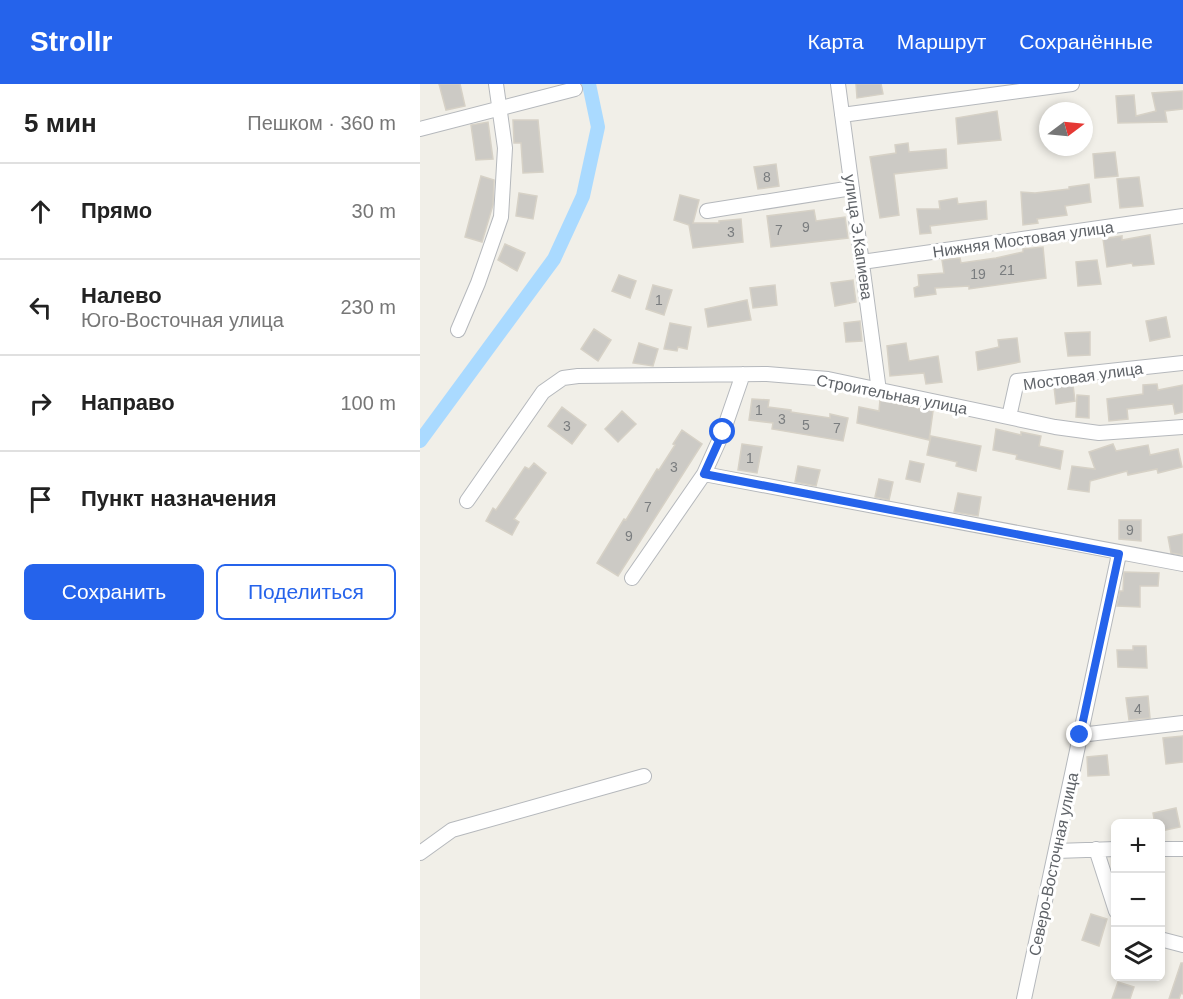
<!DOCTYPE html>
<html lang="ru">
<meta charset="utf-8">
<style>
body{margin:0;font-family:Helvetica,sans-serif;background:#f2f2f2;color:#222}
.controls{position:absolute;right:18px;bottom:18px;display:grid;overflow:hidden;border-radius:9px;box-shadow:0 3px 9px #0003}
.controls button{width:54px;height:54px;display:grid;place-items:center;padding:0;border:0;border-bottom:2px solid #e0e0e0;background:#fff;color:#222;font:30px sans-serif}
.compass{position:absolute;left:619px;top:18px;width:54px;height:54px;border-radius:50%;background:#fff;box-shadow:0 3px 9px #0003;rotate:74deg}
.stop{position:absolute;width:18px;height:18px;margin:-14px;border:4px solid #2563eb;border-radius:50%;background:#fff}
.stop.end{background:#2563eb;border-color:#fff;box-shadow:0 2px 6px #0008}
.list{margin:0;padding:0;list-style:none}
h2{display:flex;justify-content:space-between;align-items:center;height:78px;margin:0;padding:0 24px;font-size:26px}
h2 small{font-size:20px;font-weight:400;color:#767676}
.list li{display:grid;grid-template-columns:39px 1fr auto;gap:18px;align-items:center;box-sizing:border-box;height:96px;padding:0 24px;border-top:2px solid #e0e0e0}
.list b{display:block;font-size:22px;white-space:nowrap}
.list p{margin:0;font-size:20px;white-space:nowrap;color:#767676}
.list em{font-size:20px;font-style:normal;color:#767676}
.actions{display:flex;gap:12px;padding:18px 24px}
.actions a{flex:1;padding:14px 0;border:2px solid #2563eb;border-radius:9px;text-align:center;font-size:21px;color:#2563eb}
.actions .main{background:#2563eb;color:#fff}
.icon{flex:none;width:33px;height:33px;fill:none;stroke:currentColor;stroke-width:2;stroke-linecap:round;stroke-linejoin:round}
.map{position:relative;flex:none;width:763px;height:915px;overflow:hidden}
header{display:flex;align-items:center;gap:36px;box-sizing:border-box;height:84px;padding:0 30px;background:#2563eb;color:#fff}
header strong{font-size:28px}
nav{display:flex;gap:33px;margin-inline-start:auto;font-size:21px}
main{display:flex}
aside{flex:1;background:#fff}
.map>svg:first-child{display:block}
</style>
<header>
<strong>Strollr</strong>
<nav><a>Карта</a><a>Маршрут</a><a>Сохранённые</a></nav>
</header>
<main>
<aside>
<h2>5 мин<small>Пешком · 360 m</small></h2>
<ul class="list">
<li><svg class="icon" aria-label="ahead" viewBox="0 0 24 24"><path d="M12 20V5M6 11l6-6 6 6"/></svg><div><b>Прямо</b></div><em>30 m</em></li>
<li><svg class="icon" aria-label="left" viewBox="0 0 24 24"><path d="M17 20v-9H6M10 6l-5 5 5 5"/></svg><div><b>Налево</b><p>Юго-Восточная улица</p></div><em>230 m</em></li>
<li><svg class="icon" aria-label="right" viewBox="0 0 24 24"><path d="M7 20v-9h11M14 6l5 5-5 5"/></svg><div><b>Направо</b></div><em>100 m</em></li>
<li><svg class="icon" aria-label="arrive" viewBox="0 0 24 24"><path d="M6 21V4h12l-3 4 3 4H6"/></svg><div><b>Пункт назначения</b></div></li>
</ul>
<div class="actions"><a class="main">Сохранить</a><a>Поделиться</a></div>
</aside>
<div class="map">
<svg width="763" height="915" viewBox="0 0 763 915">
<rect width="100%" height="100%" fill="#f1efe8"/>
<g fill="none" stroke-linecap="round" stroke-linejoin="round">
<path stroke="#aadaff" stroke-width="14" d="M0 357 134 175 163 112 178 43 169 0"/>
</g>
<path fill="#cccac5" stroke="#d6d1c6" stroke-width="1.5" d="M19 0H40L45 22 26 26Z
M436 0H461L463 10 437 14Z
M763 7V25L745 27 747 38 698 39 696 12 714 11 716 32 736 27 732 9Z
M577 27 581 56 538 60 536 34Z
M93 36H118L123 88 103 89 101 59H94Z
M68 38 73 75 56 76 51 41Z
M488 59 489 68 526 65 527 84 474 90 479 131 460 134 450 73 476 69 475 61Z
M695 68 698 92 675 94 673 70Z
M356 80 359 102 338 105 334 83Z
M61 92 74 96 73 121 62 158 45 153Z
M719 93 723 122 700 124 697 95Z
M669 100 671 118 645 122 647 131 617 135 618 139 603 141 601 108 615 109 649 105V103Z
M99 109 117 112 113 135 96 132Z
M260 111 279 116 273 139H299V137L321 135 323 158 273 164 269 141 254 136Z
M537 114 538 120 566 117 567 135 510 142 511 149 500 150 497 125H520L519 117Z
M394 126 396 137 425 133 428 154 351 163 347 132Z
M730 151 734 180 713 182 712 179 687 183 683 155 702 152V156Z
M85 160 105 169 97 187 78 176Z
M623 163 626 194 549 205V202L515 204 516 210 495 213 494 204 499 202 498 191 524 189 522 176 540 174 541 179 576 174 603 168V165Z
M677 176 681 200 658 202 656 178Z
M199 191 216 197 210 214 192 207Z
M433 196 436 218 415 222 411 199Z
M233 201 252 206 244 231 226 225Z
M355 201 357 221 333 224 330 204Z
M327 216 331 236 288 243 285 225Z
M746 233 750 253 730 257 726 237Z
M440 237 442 257 426 258 424 239Z
M250 239 271 243 267 265 258 263 257 267 244 265Z
M174 245 191 256 178 277 161 265Z
M670 248V271L648 272 645 249Z
M597 254 600 278 558 286 556 268 579 263 578 256Z
M219 259 238 265 233 282 213 279Z
M486 259 489 277 518 272 522 298 506 300 504 289 470 292 467 262Z
M737 300 738 306 763 301V328L755 330 753 320 707 325 708 335 689 337 687 315 723 310V301Z
M653 301 655 317 636 320 634 303Z
M657 311 669 312V334L656 333Z
M332 315 349 316 348 323 371 326V328L410 334V330L428 334 423 357 352 345 353 339 329 336Z
M460 316 513 327 509 356 437 339 439 323 459 327Z
M142 323 166 341 152 360 128 342Z
M202 327 216 340 198 358 185 345Z
M576 345 601 351V348L621 352 619 362 643 367 640 385 596 375 597 371 573 366Z
M262 346 282 360 198 492 177 479 204 435 206 436 237 385 239 386 255 361 253 360Z
M511 352 561 362 556 387 536 382 537 378 507 371Z
M322 360 342 363 337 389 318 386Z
M693 360 696 367 728 361 730 371 758 365 762 383 738 389 737 385 708 391 707 387 670 397 669 408 648 405 652 382 675 385 669 368Z
M490 377 504 380 500 398 486 395Z
M114 379 126 389 94 435 99 438 92 451 66 437 73 424 76 426 105 383 109 385Z
M378 382 400 386 396 402 375 398Z
M459 395 473 398 469 416 455 413Z
M538 409 561 413 558 432 534 428Z
M699 436H721V457L699 455Z
M763 450V471L751 469 748 453Z
M704 488 739 489 738 502H720V523L697 522 700 507H703Z
M713 562H726L727 584 698 583 697 566H713Z
M728 612 730 634 709 636 706 614Z
M763 652V678L746 680 743 654Z
M687 671 689 691 668 692 667 673Z
M756 724 760 743 741 747V740H735L733 729Z
M671 830 687 835 679 862 662 856Z
M761 879H763V910L761 909 759 915H749Z
M698 898 714 903 710 915H692Z"/>
<g fill="none" stroke-linecap="round" stroke-linejoin="round">
<defs>
<path id="minor" d="M418 0 459 307
M422 31 652 0
M0 45 155 5
M287 127 432 104
M442 178 763 132
M38 246 58 199 81 133 85 64 76 0
M589 333 597 297 763 279
M284 390 763 480
M47 417 123 308 143 294 158 292 347 290 408 295 635 343 679 349 763 343
M212 494 284 390 303 348 323 290
M660 651 763 639
M676 765 696 827
M740 765H763
M636 767 696 765
M0 769 32 746 224 692
M740 855 763 861
M604 915 699 470"/>
</defs>
<use href="#minor" stroke="#b5b8bc" stroke-width="16"/>
<use href="#minor" stroke="#fff" stroke-width="14"/>
</g>
<g fill="none" stroke-linecap="round" stroke-linejoin="round">
<path stroke="#2563eb" stroke-width="8" d="M303 348 284 390 699 470 660 651"/>
</g>
<g text-anchor="middle" stroke-width="6" stroke-linejoin="round" paint-order="stroke">
<g font-size="14" fill="#7a7d7f">
<text x="347" y="98">8</text>
<text x="386" y="148">9</text>
<text x="359" y="151">7</text>
<text x="311" y="153">3</text>
<text x="587" y="191">21</text>
<text x="558" y="195">19</text>
<text x="239" y="221">1</text>
<text x="339" y="331">1</text>
<text x="362" y="340">3</text>
<text x="386" y="346">5</text>
<text x="147" y="347">3</text>
<text x="417" y="349">7</text>
<text x="330" y="379">1</text>
<text x="254" y="388">3</text>
<text x="228" y="428">7</text>
<text x="710" y="451">9</text>
<text x="209" y="457">9</text>
<text x="718" y="630">4</text>
</g>
<g font-size="16" fill="#5f6368" stroke="#fff">
<text transform="translate(439 153) rotate(82)" y="6">улица Э.Капиева</text>
<text transform="translate(603 155) rotate(-8)" y="6">Нижняя Мостовая улица</text>
<text transform="translate(663 292) rotate(-8)" y="6">Мостовая улица</text>
<text transform="translate(472 310) rotate(11)" y="6">Строительная улица</text>
<text transform="translate(633 780) rotate(-78)" y="6">Северо-Восточная улица</text>
</g>
</g>
</svg>
<div class="controls">
<button>+</button>
<button>−</button>
<button><svg class="icon" aria-label="layers" viewBox="0 0 24 24"><path d="M12 4l9 5-9 5-9-5zM3 14l9 5 9-5"/></svg></button>
</div>
<svg class="compass" viewBox="-18 -18 36 36"><path d="M0-13l5 13h-10z" fill="#e53935"/><path d="M0 13l5-13h-10z" fill="#767676"/></svg>
<div class="stop" style="left:303px;top:348px"></div>
<div class="stop end" style="left:660px;top:651px"></div>
</div>
</main>
